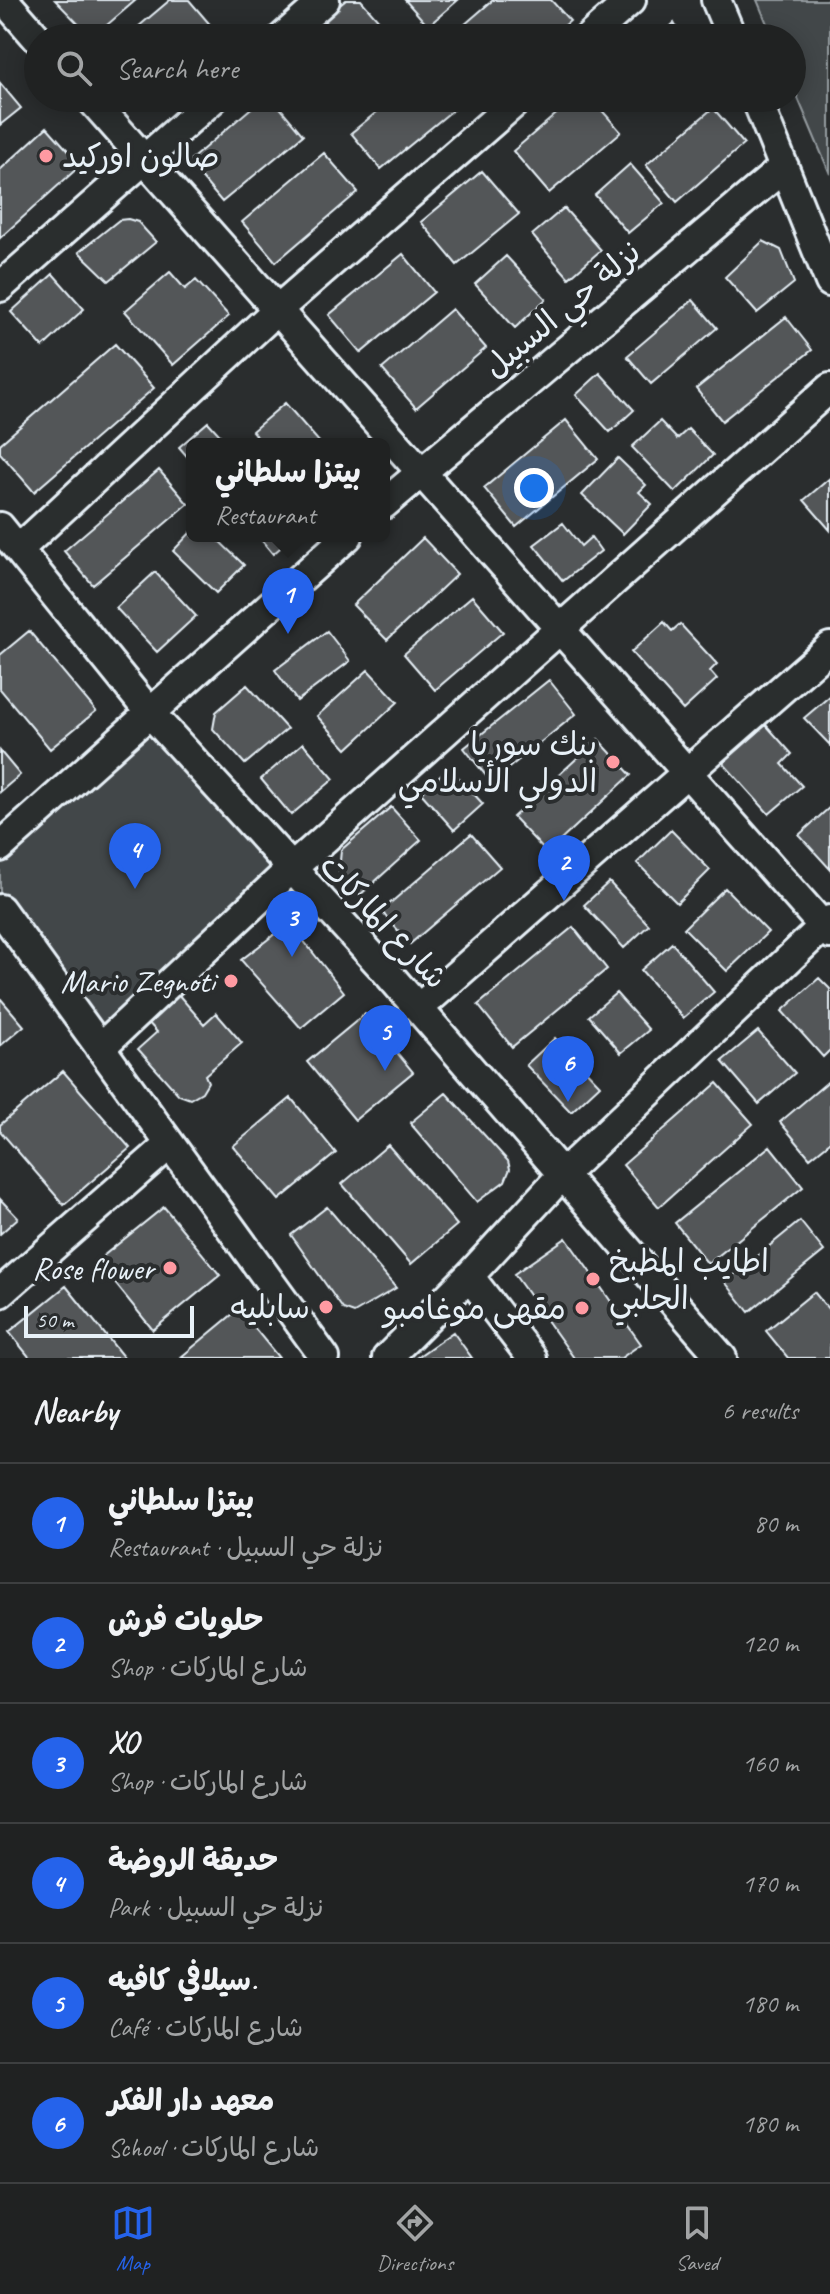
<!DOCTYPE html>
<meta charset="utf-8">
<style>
body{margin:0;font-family:Caveat,"Playpen Sans Arabic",sans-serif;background:#2d2f2f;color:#f1f3f6}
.scale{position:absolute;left:24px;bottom:20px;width:170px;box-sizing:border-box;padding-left:8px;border:4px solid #e8f1f8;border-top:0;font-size:22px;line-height:28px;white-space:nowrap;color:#e8f1f8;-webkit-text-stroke:6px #2a2d2e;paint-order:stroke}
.you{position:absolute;left:534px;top:488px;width:28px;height:28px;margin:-20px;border:6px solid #fff;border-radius:50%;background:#1a73e8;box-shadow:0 0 0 12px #1a73e833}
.badge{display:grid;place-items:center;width:52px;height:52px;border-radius:50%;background:#2563eb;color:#fff;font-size:26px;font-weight:700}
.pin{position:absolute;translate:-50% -66px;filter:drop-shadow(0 2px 4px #0008)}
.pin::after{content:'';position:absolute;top:42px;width:28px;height:24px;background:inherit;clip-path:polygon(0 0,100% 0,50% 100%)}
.popup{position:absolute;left:186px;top:438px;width:204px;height:104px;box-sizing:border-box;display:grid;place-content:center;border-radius:12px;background:#202222;filter:drop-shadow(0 2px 6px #0005);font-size:26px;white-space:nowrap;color:#a2a4a5}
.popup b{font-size:30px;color:#f1f3f6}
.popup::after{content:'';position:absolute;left:50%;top:100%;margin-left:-16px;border:16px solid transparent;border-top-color:#202222}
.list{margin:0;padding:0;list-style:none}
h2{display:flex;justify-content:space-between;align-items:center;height:104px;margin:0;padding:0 32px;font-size:34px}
h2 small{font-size:26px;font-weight:400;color:#a2a4a5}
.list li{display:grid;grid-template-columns:52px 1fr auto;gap:24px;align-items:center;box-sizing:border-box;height:120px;padding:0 32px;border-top:2px solid #3d3f40}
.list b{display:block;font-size:30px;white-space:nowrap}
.list p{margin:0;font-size:26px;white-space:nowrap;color:#a2a4a5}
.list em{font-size:26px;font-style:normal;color:#a2a4a5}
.icon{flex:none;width:44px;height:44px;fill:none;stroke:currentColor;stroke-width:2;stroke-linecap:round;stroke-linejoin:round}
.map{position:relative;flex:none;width:830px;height:1358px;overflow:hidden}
.search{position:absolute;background:#202222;box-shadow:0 4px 20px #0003;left:24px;right:24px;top:24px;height:88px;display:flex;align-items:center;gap:20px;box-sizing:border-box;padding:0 28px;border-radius:44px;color:#a2a4a5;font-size:30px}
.sheet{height:824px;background:#202222}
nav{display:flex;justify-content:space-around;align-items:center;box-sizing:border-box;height:112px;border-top:2px solid #3d3f40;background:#202222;font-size:22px;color:#a2a4a5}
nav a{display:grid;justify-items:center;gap:4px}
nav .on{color:#2563eb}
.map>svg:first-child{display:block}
</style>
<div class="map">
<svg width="830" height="1358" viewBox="0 0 830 1358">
<rect width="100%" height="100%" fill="#2a2d2e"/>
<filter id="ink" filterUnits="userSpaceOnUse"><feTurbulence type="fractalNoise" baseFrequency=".0125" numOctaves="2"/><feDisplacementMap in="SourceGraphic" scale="16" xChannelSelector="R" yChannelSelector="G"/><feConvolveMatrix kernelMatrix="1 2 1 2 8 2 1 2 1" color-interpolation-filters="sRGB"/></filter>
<g filter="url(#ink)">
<path fill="#424648" stroke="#959ca0" stroke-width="2" d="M757 0H830V174L792 84V38H773Z
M150 713 291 869 100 1048 0 909V847Z"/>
<path fill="#535759" stroke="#e8f1f8" stroke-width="2" d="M55 0H136L92 38Z
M170 0H189L213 28 201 38H125Z
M346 0H361L394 38H300Z
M405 0H458L428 26Z
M493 0H551L570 21 550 38H449Z
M674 23 682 38H659Z
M0 83 21 108 0 125Z
M263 98H272L303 135 222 202 188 162Z
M394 98H445L454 109 381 169 351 133Z
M575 98H591L621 132 549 193 513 151Z
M713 108 744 144 677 202 646 165Z
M47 127 81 165 0 238V170Z
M324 153 358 192 276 262 242 222Z
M630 164 664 203 628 233 595 195Z
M482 171 519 214 457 265 421 222Z
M564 208 601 250 569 278 532 235Z
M128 219 138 222 156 242 109 281 79 252 119 220Z
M763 241 781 250 794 283 757 313 725 277Z
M403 254 434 292 361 353 329 315Z
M506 256 546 299 515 328 475 284Z
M170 272 185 289 196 280 229 316 173 365 125 311Z
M53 274 84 309 43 347 11 312Z
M693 300 717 328 651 384 627 356Z
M452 309 486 348 416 408 382 369Z
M786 317 812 350 722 421 696 389Z
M115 344 154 388 34 492 0 453V444Z
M600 373 634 410 610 432 576 395Z
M285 403 321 444H263L252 431Z
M566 420 598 459 516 527 484 488Z
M660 421 677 439 688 429 713 455 675 492 632 447Z
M208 422 228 444H192V462L179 447Z
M618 458 646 485 639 492 652 504 623 534 582 495Z
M159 470 188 504 93 585 64 551Z
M830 478V530L804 500Z
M563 523 581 546 591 537 601 551 563 581 534 545Z
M192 531V536H214L244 565 216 593 173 551Z
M258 536H294L273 554Z
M423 538 457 574 387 640 353 605Z
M155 572 196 616 157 652 116 608Z
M472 596 503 632 435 690 404 654Z
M664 622 672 631 680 624 717 664 710 671 717 679 683 710 631 652Z
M29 631 96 711 50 749 0 689V655Z
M327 631 350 661 297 701 275 670Z
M368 670 398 702 347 749 317 716Z
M549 680 576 714 491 782 464 748Z
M247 685 287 729 245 764 213 729 216 712Z
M830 696V745L804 718Z
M766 725 792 754 782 764 802 786 769 814 723 763Z
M598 739 631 775 547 853 513 817Z
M303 743 334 779 291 815 261 779Z
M0 751 20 775 0 792Z
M449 767 483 804 454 830 421 793Z
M391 807 421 840 360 895 339 872 341 850Z
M830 807V869L799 835Z
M671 830 710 870 677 903 637 863Z
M471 834 500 867 410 944 381 911Z
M609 882 649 925 624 948 584 905Z
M725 888 768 932 727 971 684 928Z
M573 927 607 969 512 1047 478 1005Z
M280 930H295L344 992 301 1028 241 960Z
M672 943 714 992 683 1018 641 970Z
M819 978 830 989V1050L823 1057 782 1011Z
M177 993 204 1024 216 1013 242 1043 205 1075 208 1082 202 1092 190 1099 179 1095 138 1049 157 1032 146 1020Z
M616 993 649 1030 621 1053 589 1016Z
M0 998 24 1026 0 1046Z
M365 1014 413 1072 355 1120 307 1062Z
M758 1031 795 1073 759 1104 722 1061Z
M555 1038 600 1085 571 1112 526 1065Z
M63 1071 130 1148 64 1205 0 1131V1125Z
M830 1080V1142L810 1158 780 1122Z
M717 1083 753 1124 659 1207 623 1165Z
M446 1093 508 1161 510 1169 505 1181 477 1202 410 1123Z
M291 1098 336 1153 279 1200 233 1146Z
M388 1145 457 1225 411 1264 342 1184Z
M770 1146 803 1187 708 1264 675 1223Z
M0 1199 18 1218 0 1234Z
M164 1207 220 1275 153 1330 97 1261Z
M327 1207 396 1288 354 1313 343 1309 291 1235Z
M800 1221 824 1251 749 1312 725 1282Z
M566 1238 641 1344 621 1358H574L514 1274Z
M66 1286 124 1358H30L9 1332Z
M814 1292 830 1311V1358H788L766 1331Z
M239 1309 279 1358H182L181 1357Z
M453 1332 472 1358H416Z"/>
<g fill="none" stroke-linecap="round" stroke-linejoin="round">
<defs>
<path id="minor" d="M4 0 38 39
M716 0 732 38
M282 38 325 0
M588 38 631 0
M90 98 830 934
M756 98 830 282
M0 287 214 98
M384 504 784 167
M0 527 150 713 384 969 722 1358
M19 549 277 310 520 98
M0 847 348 536
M0 909 325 1358
M419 1008 830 647
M100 1048 291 869 830 388
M469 1276 532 1358
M0 1293 170 1144
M387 1358 469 1276 564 1173 830 920"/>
</defs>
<use href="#minor" stroke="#e8f1f8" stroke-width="34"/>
<use href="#minor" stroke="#2a2d2e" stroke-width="28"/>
</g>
</g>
<g fill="#ff9aa2" stroke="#2a2d2e" stroke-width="3">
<circle cx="46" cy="156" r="8"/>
<circle cx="613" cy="762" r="8"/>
<circle cx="231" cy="981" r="8"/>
<circle cx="170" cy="1268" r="8"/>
<circle cx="593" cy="1279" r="8"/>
<circle cx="326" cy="1307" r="8"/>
<circle cx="582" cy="1308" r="8"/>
</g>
<g text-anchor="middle" stroke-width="8" stroke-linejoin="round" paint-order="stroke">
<g font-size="32" fill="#e8f1f8" stroke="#2a2d2e" text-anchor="end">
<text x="62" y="167" text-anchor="start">صالون اوركيد</text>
<text x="597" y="755">بنك سوريا<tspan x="597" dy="37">الدولي الأسلامي</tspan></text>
<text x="215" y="992">Mario Zegnoti</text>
<text x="609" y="1272" text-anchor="start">اطايب المطبخ<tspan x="609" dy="37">الحلبي</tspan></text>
<text x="154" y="1279">Rose flower</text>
<text x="310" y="1318">سابليه</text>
<text x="566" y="1319">مقهى موغامبو</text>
</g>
<g font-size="32" fill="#e8f1f8" stroke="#2a2d2e">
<text transform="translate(562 309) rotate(-40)" y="11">نزلة حي السبيل</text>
<text transform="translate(384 921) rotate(47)" y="11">شارع الماركات</text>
</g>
</g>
</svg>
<div class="scale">50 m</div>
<div class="you"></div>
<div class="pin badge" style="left:288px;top:634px">1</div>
<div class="popup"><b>بيتزا سلطاني</b>Restaurant</div>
<div class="pin badge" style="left:564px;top:901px">2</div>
<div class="pin badge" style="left:292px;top:957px">3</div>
<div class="pin badge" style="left:135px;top:889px">4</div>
<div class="pin badge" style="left:385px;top:1071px">5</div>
<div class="pin badge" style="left:568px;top:1102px">6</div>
<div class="search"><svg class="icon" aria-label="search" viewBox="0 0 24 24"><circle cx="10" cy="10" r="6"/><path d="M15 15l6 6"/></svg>Search here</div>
</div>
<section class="sheet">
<h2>Nearby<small>6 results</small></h2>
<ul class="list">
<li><span class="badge">1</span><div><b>بيتزا سلطاني</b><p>Restaurant · نزلة حي السبيل</p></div><em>80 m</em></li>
<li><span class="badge">2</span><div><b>حلويات فرش</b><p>Shop · شارع الماركات</p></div><em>120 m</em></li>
<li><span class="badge">3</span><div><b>XO</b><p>Shop · شارع الماركات</p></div><em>160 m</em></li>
<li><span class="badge">4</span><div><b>حديقة الروضة</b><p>Park · نزلة حي السبيل</p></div><em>170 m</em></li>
<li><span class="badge">5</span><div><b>سيلافي كافيه.</b><p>Café · شارع الماركات</p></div><em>180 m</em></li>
<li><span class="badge">6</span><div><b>معهد دار الفكر</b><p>School · شارع الماركات</p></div><em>180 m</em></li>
</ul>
</section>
<nav>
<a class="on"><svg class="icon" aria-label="map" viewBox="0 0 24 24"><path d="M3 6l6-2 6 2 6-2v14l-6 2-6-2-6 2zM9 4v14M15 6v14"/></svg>Map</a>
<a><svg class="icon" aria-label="directions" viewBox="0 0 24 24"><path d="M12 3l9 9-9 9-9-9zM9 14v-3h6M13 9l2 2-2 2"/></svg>Directions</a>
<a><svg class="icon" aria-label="saved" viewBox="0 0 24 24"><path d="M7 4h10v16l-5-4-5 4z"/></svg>Saved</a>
</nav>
